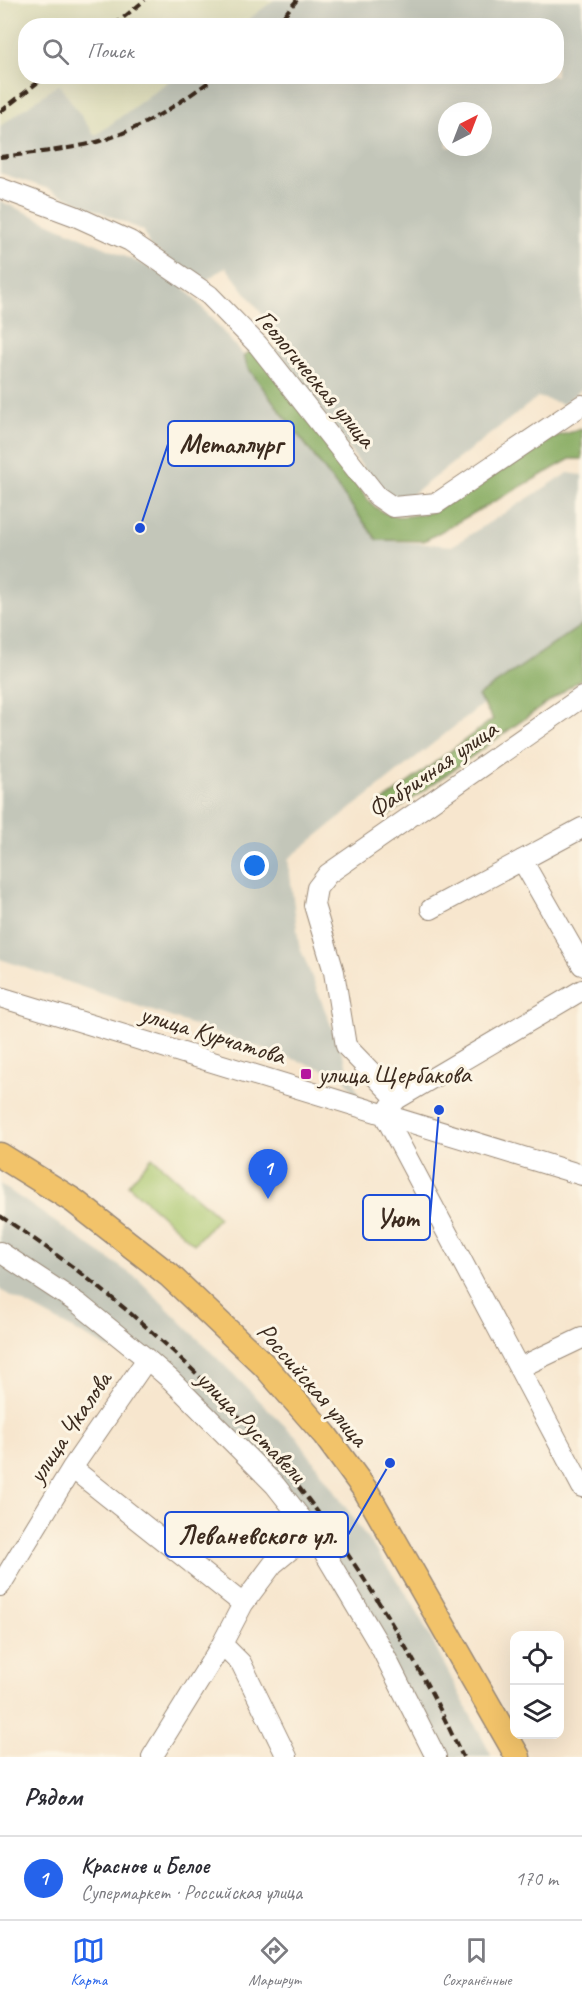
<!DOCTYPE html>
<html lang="ru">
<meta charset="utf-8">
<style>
body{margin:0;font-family:Caveat,sans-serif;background:#f7f7f7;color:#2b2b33}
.controls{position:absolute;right:18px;bottom:18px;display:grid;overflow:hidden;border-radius:12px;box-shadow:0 6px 24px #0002}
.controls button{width:54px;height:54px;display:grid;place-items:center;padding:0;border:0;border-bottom:2px solid #e1e1e2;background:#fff;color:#2b2b33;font:30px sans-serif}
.compass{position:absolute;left:438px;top:102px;width:54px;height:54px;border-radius:50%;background:#fff;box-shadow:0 6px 24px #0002;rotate:42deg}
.you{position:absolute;left:255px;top:866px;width:21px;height:21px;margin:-15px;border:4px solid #fff;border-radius:50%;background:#1a73e8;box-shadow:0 0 0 9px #1a73e833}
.badge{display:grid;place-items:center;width:39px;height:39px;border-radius:50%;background:#2563eb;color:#fff;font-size:20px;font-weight:700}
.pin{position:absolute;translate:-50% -50px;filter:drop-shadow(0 2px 3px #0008)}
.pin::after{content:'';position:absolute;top:32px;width:21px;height:18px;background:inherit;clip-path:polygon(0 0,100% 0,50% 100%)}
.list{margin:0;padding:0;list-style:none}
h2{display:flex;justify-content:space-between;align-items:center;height:78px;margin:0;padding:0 24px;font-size:26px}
h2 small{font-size:20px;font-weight:400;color:#7c7c81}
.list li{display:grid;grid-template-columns:39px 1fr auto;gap:18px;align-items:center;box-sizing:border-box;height:84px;padding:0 24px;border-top:2px solid #e1e1e2}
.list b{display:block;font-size:22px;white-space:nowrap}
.list p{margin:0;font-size:20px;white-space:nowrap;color:#7c7c81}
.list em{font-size:20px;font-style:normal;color:#7c7c81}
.icon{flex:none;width:33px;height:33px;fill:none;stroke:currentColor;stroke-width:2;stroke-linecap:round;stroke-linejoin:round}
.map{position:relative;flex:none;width:582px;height:1757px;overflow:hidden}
.search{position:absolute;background:#fff;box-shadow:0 6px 24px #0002;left:18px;right:18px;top:18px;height:66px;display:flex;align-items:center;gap:15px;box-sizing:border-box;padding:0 21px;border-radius:24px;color:#7c7c81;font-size:22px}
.sheet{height:162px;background:#fff}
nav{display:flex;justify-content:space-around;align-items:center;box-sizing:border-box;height:84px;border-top:2px solid #e1e1e2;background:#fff;font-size:16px;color:#7c7c81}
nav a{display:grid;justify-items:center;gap:3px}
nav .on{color:#2563eb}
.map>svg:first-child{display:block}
</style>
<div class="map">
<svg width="582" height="1757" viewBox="0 0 582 1757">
<rect width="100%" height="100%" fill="#fcf5e5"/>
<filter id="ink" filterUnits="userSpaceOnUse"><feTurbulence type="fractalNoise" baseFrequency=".0167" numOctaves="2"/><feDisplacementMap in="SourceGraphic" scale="12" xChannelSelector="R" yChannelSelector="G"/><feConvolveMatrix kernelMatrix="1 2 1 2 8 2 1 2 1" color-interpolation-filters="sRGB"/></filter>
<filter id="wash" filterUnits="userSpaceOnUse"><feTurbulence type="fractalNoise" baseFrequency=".008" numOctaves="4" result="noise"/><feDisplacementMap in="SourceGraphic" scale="24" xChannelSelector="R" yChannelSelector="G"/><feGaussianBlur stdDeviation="1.35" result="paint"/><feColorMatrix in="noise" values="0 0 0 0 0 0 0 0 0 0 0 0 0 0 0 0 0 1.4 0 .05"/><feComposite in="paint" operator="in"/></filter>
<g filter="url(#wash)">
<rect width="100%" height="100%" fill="#f7e6ce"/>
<path fill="#deddbb" d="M0 0H274L241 25 26 26V76L174 77 95 136 59 84 0 126Z"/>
<path fill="#c3c6b9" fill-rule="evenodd" d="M274 0H582V389L563 404 538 397 405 500 385 497 275 350 284 343 226 267 202 283 149 245 144 231 49 189 0 173V126L59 84 95 136 174 77 556 76V26L241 25ZM447 111H483V147H447Z
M0 201 178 280 244 356 377 540 452 546 568 473 582 475V625L288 859 299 945 364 1108 343 1076 0 959Z
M0 1184 138 1279 297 1438 412 1602 492 1757H439L260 1463 162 1371 132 1361 0 1290Z"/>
<path fill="#aac86f" stroke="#727946" stroke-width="1.5" d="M152 1157 219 1217 194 1244 128 1185Z"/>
<path fill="#87ac62" stroke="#616b40" stroke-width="1.5" d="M254 348 369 501C388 523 409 517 435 511L546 439 582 429V459H570L424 541 377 540 248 368 244 356Z
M582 625V678L385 818 377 806 493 719 478 696Z"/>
</g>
<g filter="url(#ink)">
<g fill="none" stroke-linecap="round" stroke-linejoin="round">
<defs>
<path id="minor" d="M0 188 75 216 130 241 209 295 258 345 377 496 393 507 437 503 582 405
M522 860 582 965
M431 909 582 828
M0 997 582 1175
M397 1099 346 1046 334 972 314 905 317 888 328 874 582 697
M390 1107 397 1099 582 990
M384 1114 582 1487
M0 1252 79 1304 147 1359 171 1380 275 1485 312 1532 381 1648 436 1757
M519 1368 582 1338
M72 1468 243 1604
M0 1586 72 1468 147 1359
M222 1644 241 1663 287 1757
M152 1757 222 1644 243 1604 273 1564 312 1532"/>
<path id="major" d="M0 1155 74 1201 169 1275 264 1365 325 1435 366 1491 518 1757"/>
</defs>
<use href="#minor" stroke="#998876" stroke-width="22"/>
<use href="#major" stroke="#998876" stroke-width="27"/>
<use href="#minor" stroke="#fff" stroke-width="20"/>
<use href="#major" stroke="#f2c36a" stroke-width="24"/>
<path stroke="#3b2a1e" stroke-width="4" stroke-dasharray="9 4.5" stroke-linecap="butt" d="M113 26 145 0
M275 26 297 0
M0 112 46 76
M0 157C33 153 68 150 100 141 143 129 181 102 217 76
M0 1216C123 1296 239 1403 325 1522 360 1570 391 1621 420 1672 436 1699 449 1729 463 1757"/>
</g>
</g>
<rect fill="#b5179e" stroke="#fcf5e5" stroke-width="2" x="300" y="1068" width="12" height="12" rx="3"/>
<g text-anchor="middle" stroke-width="6" stroke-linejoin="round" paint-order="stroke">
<g font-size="26" fill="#3b2a1e" stroke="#fcf5e5">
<text transform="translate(316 378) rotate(50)" y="9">Геологическая улица</text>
<text transform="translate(432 769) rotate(-35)" y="9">Фабричная улица</text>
<text transform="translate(213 1034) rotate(17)" y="9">улица Курчатова</text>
<text transform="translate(313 1384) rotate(49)" y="9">Российская улица</text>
<text transform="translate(252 1426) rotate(46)" y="9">улица Руставели</text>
<text transform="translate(69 1427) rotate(-56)" y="9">улица Чкалова</text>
</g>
<g font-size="26" fill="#3b2a1e" stroke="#fcf5e5" text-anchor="start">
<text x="318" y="1083">улица Щербакова</text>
</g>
</g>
<path fill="none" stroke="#1d4ed8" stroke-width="2" d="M140 528L168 444M439 1110L430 1218M390 1463L348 1535"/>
<g fill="#1d4ed8" stroke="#fcf5e5" stroke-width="2">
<circle cx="140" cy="528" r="6"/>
<circle cx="439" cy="1110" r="6"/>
<circle cx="390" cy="1463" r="6"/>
</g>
<g fill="#fcf5e5" stroke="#1d4ed8" stroke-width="2">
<rect x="168" y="421" width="126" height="45" rx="6"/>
<rect x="363" y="1195" width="67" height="45" rx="6"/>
<rect x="165" y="1512" width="183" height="45" rx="6"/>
</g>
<g font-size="27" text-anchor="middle" font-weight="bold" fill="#3b2a1e">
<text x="231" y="453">Металлург</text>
<text x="397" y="1227">Уют</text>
<text x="257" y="1544">Леваневского ул.</text>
</g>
</svg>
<div class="controls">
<button><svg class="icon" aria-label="locate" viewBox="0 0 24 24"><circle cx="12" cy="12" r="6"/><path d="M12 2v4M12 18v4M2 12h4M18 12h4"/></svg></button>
<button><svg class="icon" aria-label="layers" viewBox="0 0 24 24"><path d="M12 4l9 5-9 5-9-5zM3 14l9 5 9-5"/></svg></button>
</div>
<svg class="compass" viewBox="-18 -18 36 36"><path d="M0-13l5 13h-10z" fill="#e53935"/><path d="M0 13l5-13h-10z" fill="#7c7c81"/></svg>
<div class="you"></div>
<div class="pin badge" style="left:268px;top:1199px">1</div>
<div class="search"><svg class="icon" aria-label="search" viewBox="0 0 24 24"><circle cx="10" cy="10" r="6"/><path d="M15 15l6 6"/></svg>Поиск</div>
</div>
<section class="sheet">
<h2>Рядом<small></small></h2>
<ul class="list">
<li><span class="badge">1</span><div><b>Красное и Белое</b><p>Супермаркет · Российская улица</p></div><em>170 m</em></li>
</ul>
</section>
<nav>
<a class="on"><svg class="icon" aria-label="map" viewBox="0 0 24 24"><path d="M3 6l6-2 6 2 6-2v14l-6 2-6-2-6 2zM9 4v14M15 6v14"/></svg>Карта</a>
<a><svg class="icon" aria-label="directions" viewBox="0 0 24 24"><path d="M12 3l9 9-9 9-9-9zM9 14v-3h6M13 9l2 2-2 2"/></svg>Маршрут</a>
<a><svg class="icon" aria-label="saved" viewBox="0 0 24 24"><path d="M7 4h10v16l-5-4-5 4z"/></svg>Сохранённые</a>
</nav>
